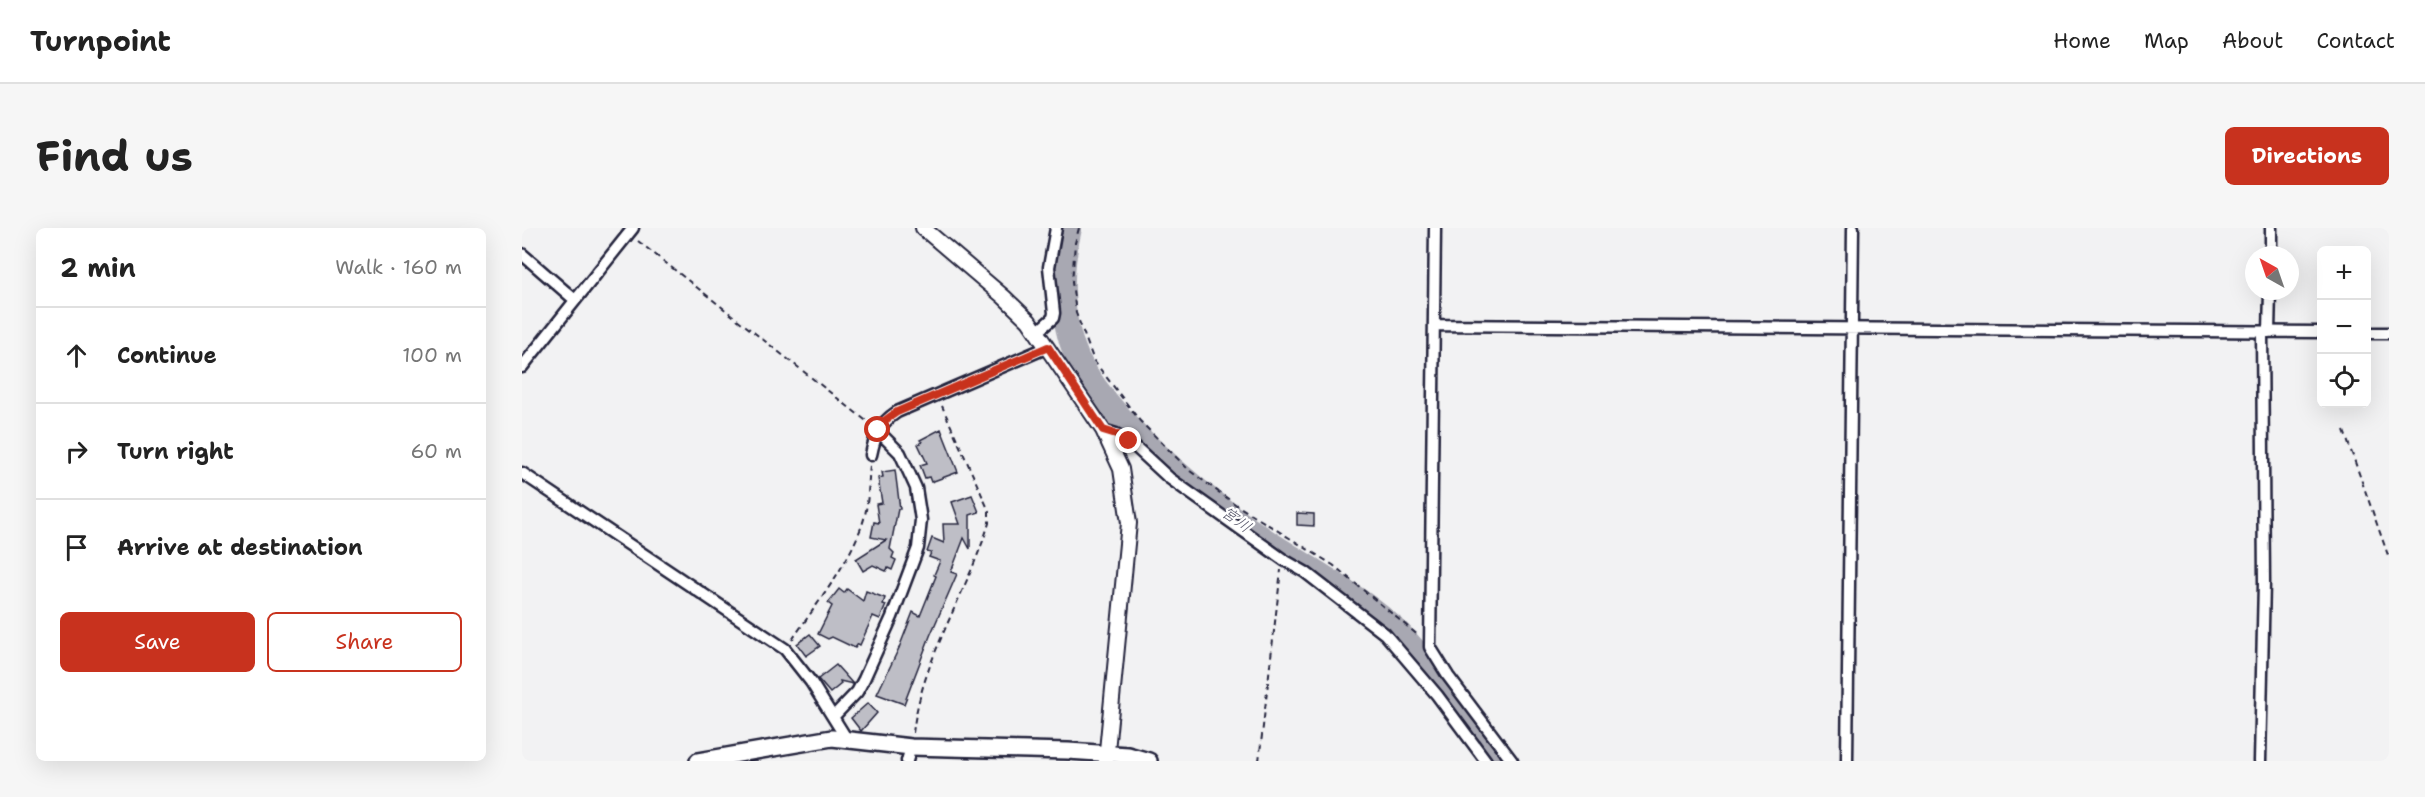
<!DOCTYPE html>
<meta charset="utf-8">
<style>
body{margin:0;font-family:"Shantell Sans","Klee One",sans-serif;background:#f6f6f6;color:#222}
.controls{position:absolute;right:18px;top:18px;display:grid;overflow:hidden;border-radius:9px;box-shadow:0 6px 24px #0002}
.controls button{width:54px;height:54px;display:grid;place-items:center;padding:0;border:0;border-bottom:2px solid #e0e0e0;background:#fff;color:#222;font:30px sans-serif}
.compass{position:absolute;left:1723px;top:18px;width:54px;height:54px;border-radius:50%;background:#fff;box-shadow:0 6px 24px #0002;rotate:320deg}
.stop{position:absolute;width:18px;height:18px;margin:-14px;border:4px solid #c8321e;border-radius:50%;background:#fff}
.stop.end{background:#c8321e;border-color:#fff;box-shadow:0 2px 6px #0008}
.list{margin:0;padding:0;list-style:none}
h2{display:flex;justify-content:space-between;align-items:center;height:78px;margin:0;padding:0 24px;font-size:26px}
h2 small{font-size:20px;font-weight:400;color:#767676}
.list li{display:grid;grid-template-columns:39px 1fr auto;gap:18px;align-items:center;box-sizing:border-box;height:96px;padding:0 24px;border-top:2px solid #e0e0e0}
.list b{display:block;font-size:22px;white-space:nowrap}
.list em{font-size:20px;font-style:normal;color:#767676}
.actions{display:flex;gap:12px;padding:18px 24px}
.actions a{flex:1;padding:14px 0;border:2px solid #c8321e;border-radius:9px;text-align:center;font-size:21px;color:#c8321e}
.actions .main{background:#c8321e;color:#fff}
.icon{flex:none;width:33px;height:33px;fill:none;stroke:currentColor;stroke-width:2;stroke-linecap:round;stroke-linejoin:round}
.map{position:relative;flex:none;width:1867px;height:533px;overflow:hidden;border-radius:9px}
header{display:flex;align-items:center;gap:36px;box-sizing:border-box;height:84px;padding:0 30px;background:#fff;border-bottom:2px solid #e0e0e0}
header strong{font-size:28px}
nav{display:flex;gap:33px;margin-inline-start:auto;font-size:21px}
.intro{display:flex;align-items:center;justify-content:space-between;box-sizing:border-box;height:144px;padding:0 36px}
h1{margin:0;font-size:42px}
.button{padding:15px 27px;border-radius:9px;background:#c8321e;color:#fff;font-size:21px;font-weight:700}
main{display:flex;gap:36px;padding:0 36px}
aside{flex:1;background:#fff;border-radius:9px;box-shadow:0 6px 24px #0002}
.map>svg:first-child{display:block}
</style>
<header>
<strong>Turnpoint</strong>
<nav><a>Home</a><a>Map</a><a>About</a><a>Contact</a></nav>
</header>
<div class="intro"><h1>Find us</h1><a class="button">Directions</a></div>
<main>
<aside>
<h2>2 min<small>Walk · 160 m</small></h2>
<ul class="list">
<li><svg class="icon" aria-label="ahead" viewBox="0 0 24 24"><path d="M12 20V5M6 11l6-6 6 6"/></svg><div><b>Continue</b></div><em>100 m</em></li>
<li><svg class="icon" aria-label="right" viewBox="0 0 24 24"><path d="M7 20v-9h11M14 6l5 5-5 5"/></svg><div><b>Turn right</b></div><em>60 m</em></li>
<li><svg class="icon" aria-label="arrive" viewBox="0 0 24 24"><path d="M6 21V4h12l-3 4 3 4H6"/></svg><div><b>Arrive at destination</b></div></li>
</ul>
<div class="actions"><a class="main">Save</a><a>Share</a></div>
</aside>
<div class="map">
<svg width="1867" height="533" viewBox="0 0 1867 533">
<rect width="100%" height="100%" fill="#f2f2f3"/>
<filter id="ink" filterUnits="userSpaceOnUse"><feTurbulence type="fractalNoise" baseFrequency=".0167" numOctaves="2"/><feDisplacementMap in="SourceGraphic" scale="12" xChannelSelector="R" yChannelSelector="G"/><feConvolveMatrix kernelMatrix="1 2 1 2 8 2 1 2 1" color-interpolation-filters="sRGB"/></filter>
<g filter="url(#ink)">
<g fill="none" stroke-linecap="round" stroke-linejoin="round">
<path stroke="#a8a8b2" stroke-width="24" d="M548 0C538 42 537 89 555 129 582 186 669 259 720 296 769 331 824 358 870 398 889 415 904 436 920 457 939 482 958 507 977 533"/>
</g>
<path fill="#bebec6" stroke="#22223b" stroke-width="1.5" d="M419 201 436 244 409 254 407 249 403 250 398 237 405 235 396 216 400 214 398 212Z
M373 242 378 281H376L368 321 372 325 370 330 374 332 370 342 366 340 364 343 351 337 341 343 334 331 364 312 349 309 352 294 357 295 354 276 360 275 356 250 361 249 360 244Z
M450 267 457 284 448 287V321L442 310 429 344 435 346 408 408 382 476 355 466 377 420 391 384 398 388 414 348 412 347 418 333 407 329 409 325 405 324 410 310 422 315 421 296H438L430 274Z
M775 285 792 286V298L775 297Z
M317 361 322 365 325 361 341 373 344 363 363 370 361 376 364 377 358 391 351 388 338 417 336 416 333 420 310 409 306 411 296 406 310 378 306 375Z
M288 406 298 418 284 428 275 416Z
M314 437 331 456 318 453 319 456 308 465 296 451Z
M346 475 355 485 339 503 329 490Z"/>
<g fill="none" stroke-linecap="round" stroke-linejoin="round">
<defs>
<path id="minor" d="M913 0 908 419 926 448 990 533
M0 26 53 72
M1749 27V0
M912 97 1800 104
M515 104 531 90 532 85 527 39 534 0
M1747 104 1748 63
M1844 105H1867
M0 139 111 0
M581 202 594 206 607 213 647 250 762 332 783 344 863 406 915 467 964 533
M349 227C353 207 357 196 375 184L526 119
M0 245 263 421 289 454 324 510
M311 489 335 464 342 451 370 389 396 320 399 292 394 260 378 225 355 202
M385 533 389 519
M1325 533 1331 0
M1738 533 1742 354 1740 104"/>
<path id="tertiary" d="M401 0 482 69 507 93 581 202 599 241 607 295 584 533"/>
<path id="secondary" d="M176 533 310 510 389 519 546 523 606 527 627 533"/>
</defs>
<use href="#minor" stroke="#22223b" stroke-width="15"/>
<use href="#tertiary" stroke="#22223b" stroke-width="18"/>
<use href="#secondary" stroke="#22223b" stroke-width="20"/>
<path stroke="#22223b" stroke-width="2" stroke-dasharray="6 4.5" stroke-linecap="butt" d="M557 0 553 15 550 54 554 85 572 133 618 193 668 243 716 278 811 337 897 408
M116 13 347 195
M1822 203 1867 330
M270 412C295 375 325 339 340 297 347 278 346 257 348 237
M391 505C400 430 445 366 467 295V283L420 178
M737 533 759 342"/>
<use href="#minor" stroke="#fff" stroke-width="10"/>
<use href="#tertiary" stroke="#fff" stroke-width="14"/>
<use href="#secondary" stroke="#fff" stroke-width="15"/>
</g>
</g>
<g fill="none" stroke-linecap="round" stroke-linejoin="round" filter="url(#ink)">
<path stroke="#c8321e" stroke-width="8" d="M356 202 362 193 375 184 526 119 581 202 594 206 607 213"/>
</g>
<g text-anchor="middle" stroke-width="4.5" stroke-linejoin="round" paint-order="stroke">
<g font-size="16" font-style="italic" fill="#58586b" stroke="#fff">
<text transform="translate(715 291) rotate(37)" y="6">宮川</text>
</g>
</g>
</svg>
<div class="controls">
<button>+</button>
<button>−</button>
<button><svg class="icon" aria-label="locate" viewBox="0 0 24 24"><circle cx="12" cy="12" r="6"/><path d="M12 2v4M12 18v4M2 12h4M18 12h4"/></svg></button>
</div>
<svg class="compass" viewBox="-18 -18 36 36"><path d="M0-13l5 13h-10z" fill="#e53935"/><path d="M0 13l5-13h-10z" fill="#767676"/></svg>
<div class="stop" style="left:356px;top:202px"></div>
<div class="stop end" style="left:607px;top:213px"></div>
</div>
</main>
